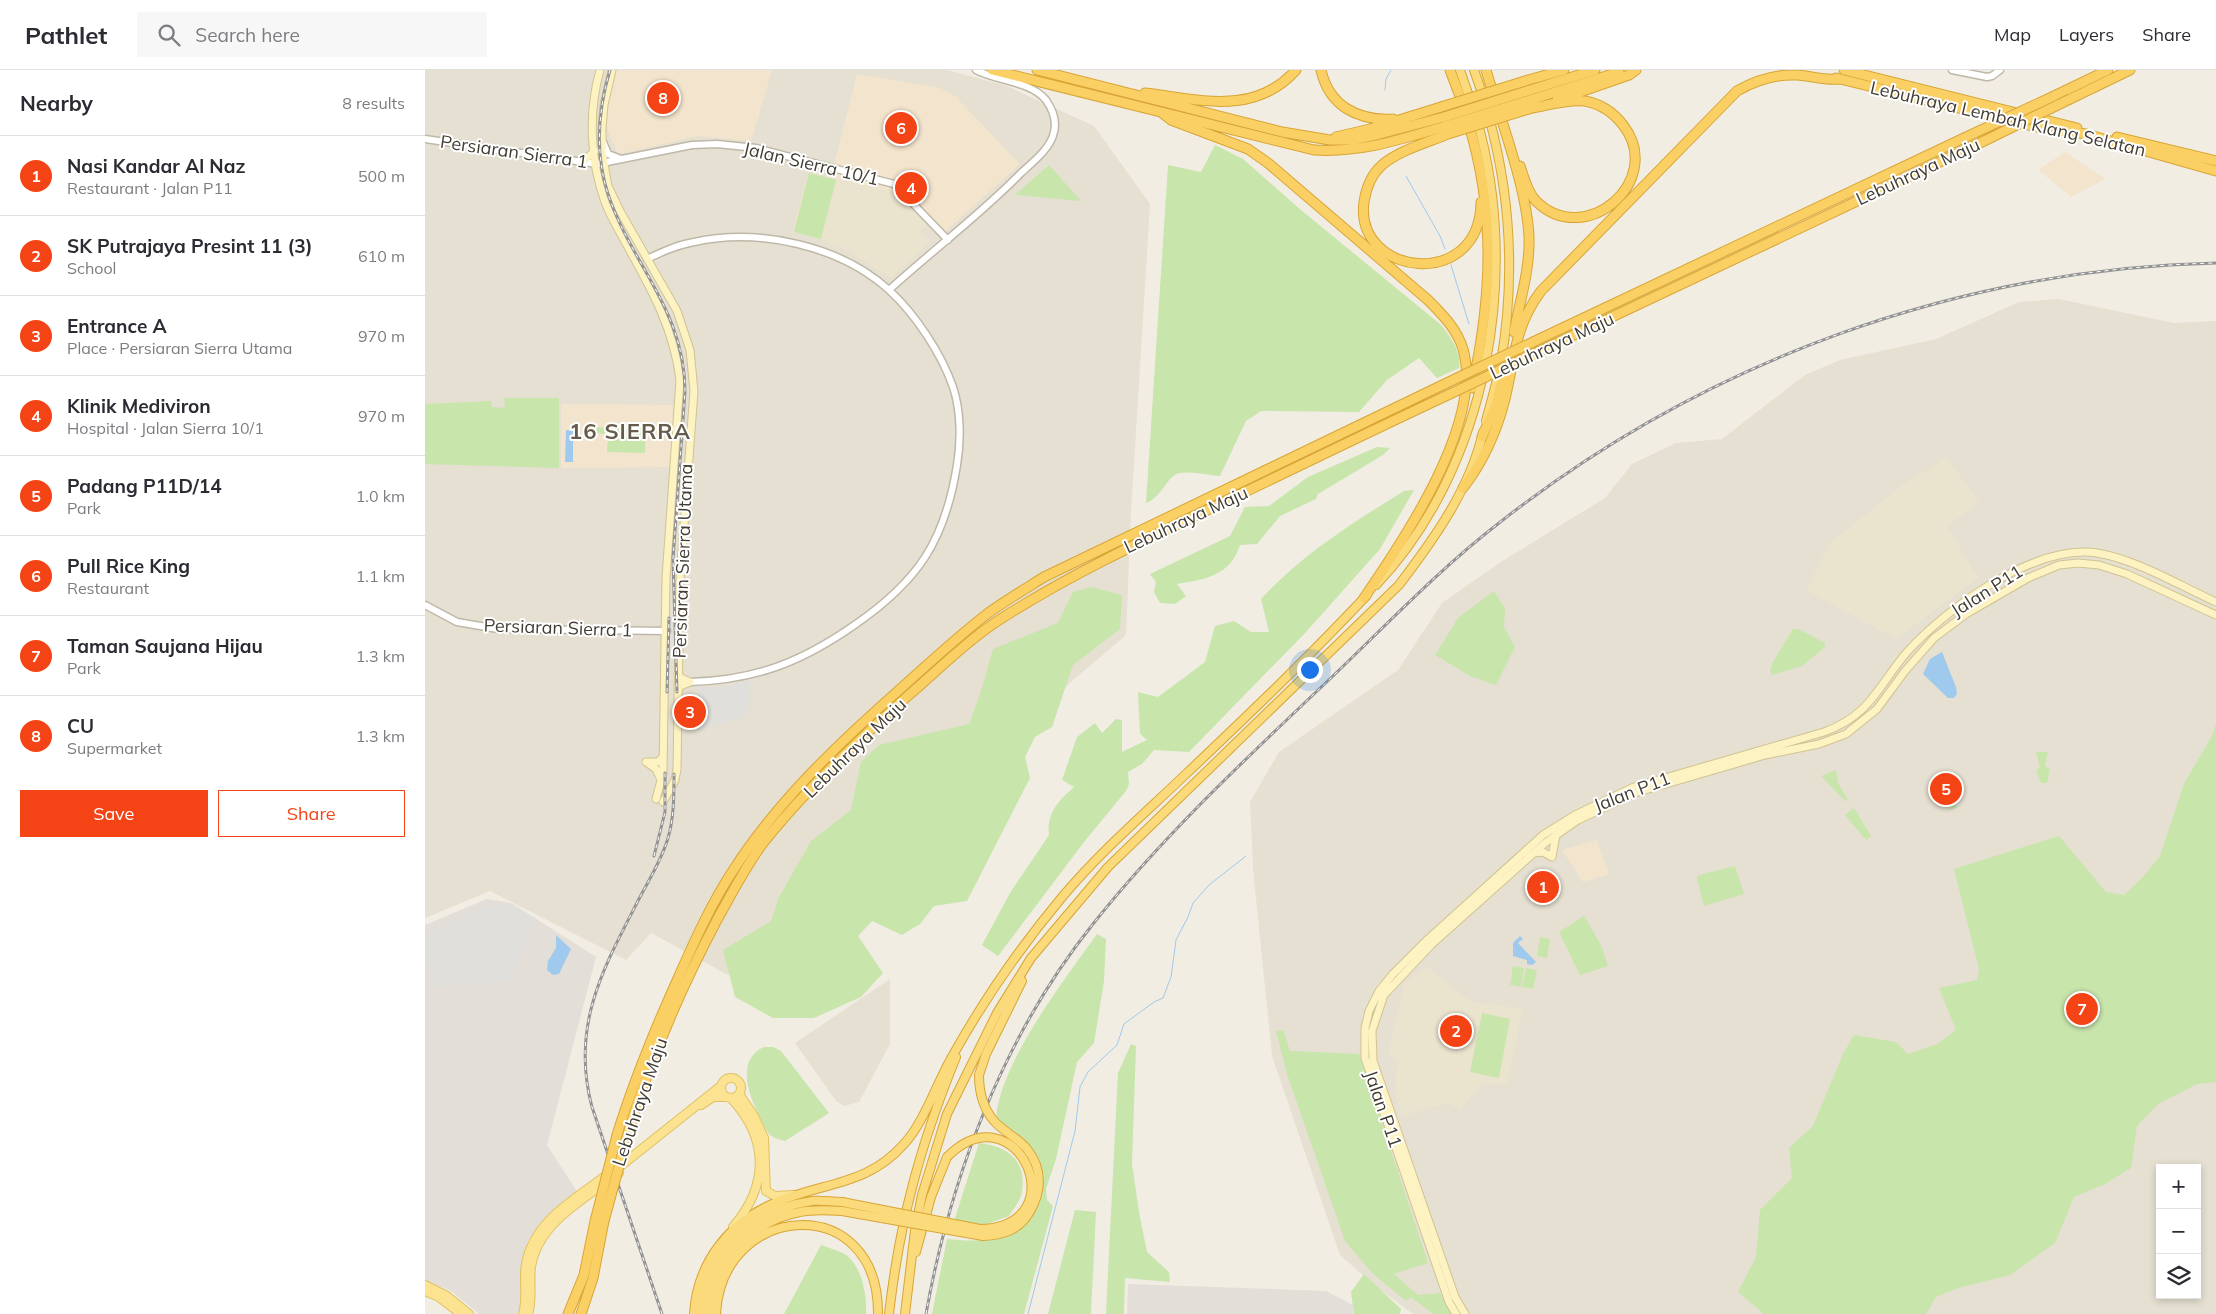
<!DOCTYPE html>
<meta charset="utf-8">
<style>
body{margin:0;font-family:Mulish,sans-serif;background:#f7f7f7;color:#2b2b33}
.controls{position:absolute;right:15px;bottom:15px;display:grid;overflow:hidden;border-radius:0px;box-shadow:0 2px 8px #0003}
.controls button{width:45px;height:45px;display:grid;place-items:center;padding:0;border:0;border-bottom:1px solid #e1e1e2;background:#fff;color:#2b2b33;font:25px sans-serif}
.you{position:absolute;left:884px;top:599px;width:18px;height:18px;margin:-12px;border:4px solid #fff;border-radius:50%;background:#1a73e8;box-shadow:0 0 0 8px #1a73e833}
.badge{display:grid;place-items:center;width:32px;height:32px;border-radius:50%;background:#f44416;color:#fff;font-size:16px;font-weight:700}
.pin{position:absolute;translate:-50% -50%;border:2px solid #fff;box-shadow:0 1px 5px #0006}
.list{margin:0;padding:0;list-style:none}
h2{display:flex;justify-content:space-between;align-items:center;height:65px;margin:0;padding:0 20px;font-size:21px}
h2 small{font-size:16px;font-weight:400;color:#7c7c81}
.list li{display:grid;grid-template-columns:32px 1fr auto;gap:15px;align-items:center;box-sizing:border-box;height:80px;padding:0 20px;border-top:1px solid #e1e1e2}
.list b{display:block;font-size:19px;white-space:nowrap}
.list p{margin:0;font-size:16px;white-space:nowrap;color:#7c7c81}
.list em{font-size:16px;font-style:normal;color:#7c7c81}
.actions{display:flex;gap:10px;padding:15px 20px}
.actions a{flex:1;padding:11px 0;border:1px solid #f44416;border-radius:0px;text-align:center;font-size:18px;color:#f44416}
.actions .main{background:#f44416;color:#fff}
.icon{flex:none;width:28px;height:28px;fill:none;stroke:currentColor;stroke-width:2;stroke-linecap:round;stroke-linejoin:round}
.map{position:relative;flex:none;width:1791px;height:1244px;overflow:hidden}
header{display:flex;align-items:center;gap:30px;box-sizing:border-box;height:70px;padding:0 25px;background:#fff;border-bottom:1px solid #e1e1e2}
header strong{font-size:24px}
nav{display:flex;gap:28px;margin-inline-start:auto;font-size:18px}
.search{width:350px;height:45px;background:#f7f7f7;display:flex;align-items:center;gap:12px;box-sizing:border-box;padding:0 18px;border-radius:0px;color:#7c7c81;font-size:19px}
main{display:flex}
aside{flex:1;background:#fff}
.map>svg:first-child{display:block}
</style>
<header>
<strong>Pathlet</strong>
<div class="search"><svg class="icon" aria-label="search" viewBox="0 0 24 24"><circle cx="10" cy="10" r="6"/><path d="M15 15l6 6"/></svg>Search here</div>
<nav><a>Map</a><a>Layers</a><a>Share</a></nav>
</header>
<main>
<aside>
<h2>Nearby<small>8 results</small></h2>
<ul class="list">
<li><span class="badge">1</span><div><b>Nasi Kandar Al Naz</b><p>Restaurant · Jalan P11</p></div><em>500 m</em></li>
<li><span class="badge">2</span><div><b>SK Putrajaya Presint 11 (3)</b><p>School</p></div><em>610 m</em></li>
<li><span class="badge">3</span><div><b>Entrance A</b><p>Place · Persiaran Sierra Utama</p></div><em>970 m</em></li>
<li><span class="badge">4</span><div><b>Klinik Mediviron</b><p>Hospital · Jalan Sierra 10/1</p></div><em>970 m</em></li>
<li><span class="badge">5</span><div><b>Padang P11D/14</b><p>Park</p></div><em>1.0 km</em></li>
<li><span class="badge">6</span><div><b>Pull Rice King</b><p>Restaurant</p></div><em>1.1 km</em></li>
<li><span class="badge">7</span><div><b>Taman Saujana Hijau</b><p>Park</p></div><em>1.3 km</em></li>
<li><span class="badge">8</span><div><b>CU</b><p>Supermarket</p></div><em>1.3 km</em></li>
</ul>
<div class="actions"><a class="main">Save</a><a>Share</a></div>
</aside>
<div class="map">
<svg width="1791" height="1244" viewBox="0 0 1791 1244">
<rect width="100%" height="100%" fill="#f1ede3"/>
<path fill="#e5e0d1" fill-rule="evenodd" d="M0 0H522L582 16 669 56 725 134 706 442 701 565 303 905 226 863 201 890 65 821 0 848Z
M1634 229 1749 253 1791 251V1244H988L948 1214 915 1185 847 986 828 799 825 732 854 682 973 600 1017 533 1076 492 1180 428 1207 394 1251 373 1297 369 1380 305 1415 290 1511 269 1594 232ZM1735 1098H1772V1225H1735Z
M465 909V974L434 1032 419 1036 411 1031 370 973Z"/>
<path fill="#f3e5cd" d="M190 0H347L327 69 324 71 273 66 193 84 180 54 181 32Z
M432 4 515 18 530 26 595 94 515 166 465 121 406 107Z
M1640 82 1681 109 1646 127 1613 100Z
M136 334 248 335 246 397 136 398Z
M1172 770 1184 804 1158 812 1137 780Z"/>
<path fill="#e3ded8" d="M62 829 86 833 171 887 122 1075 153 1123 122 1148 103 1171 96 1197 97 1237 92 1244H54L26 1221 0 1210V855Z
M703 1214 901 1221 928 1235V1244H702Z"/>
<path fill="#eae3cd" d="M383 102 465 121 503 155 495 162 505 172 466 208 423 181 400 171 367 162Z
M1521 388 1554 431 1522 457 1553 508 1471 569 1381 520 1404 474 1479 414Z
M1001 896 1046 932 1098 939 1082 1015 1057 1013 1035 1040 1024 1033 977 1046 970 1022 972 993 964 983 979 914Z"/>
<path fill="#c8e5ac" d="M790 75 818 89 876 140 1015 254C1025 265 1037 283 1034 298L1012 308 994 288 962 310 934 342 836 341 821 351 795 406C783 405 767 401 755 403 742 405 737 428 721 433L743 95 776 102Z
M624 95 656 131 590 125Z
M384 103 411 110 396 169 369 162Z
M79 328H134V398L0 394V334L66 331 67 337 80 338Z
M169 357 221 358 220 383 182 382 183 364 169 363Z
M952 377 965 378 958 385 893 424 891 429 855 446 832 474 815 475C805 506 781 509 752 514L761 526 750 534 735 533 729 522 731 512 725 504 805 466 820 437 844 436 883 407Z
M989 420 955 479 881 562 764 682 729 680 717 694 703 702 704 714 701 721 659 772 573 886 557 875 585 823 624 765C621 744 634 730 649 717L637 710 652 667 670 653 677 663 691 649 697 650V682L722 670 715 664 713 622 733 627 780 592 790 556 809 551 826 562H844L836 529C876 485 929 452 979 421Z
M667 517 697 525 695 559 648 595 627 657 610 667 600 687 605 708 542 831 509 836 495 854 477 865 447 851 433 866 458 903 436 927 389 948H348L310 927 298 880 346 851 354 827 386 771 426 740 436 692 454 675 544 654 557 618 568 579 633 553 648 522Z
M1069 521 1080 538 1079 557 1090 577 1071 615 1045 606 1010 585 1033 548Z
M1368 559H1373L1400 573V577L1377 596 1347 605 1345 600 1349 590Z
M1791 654V1012L1772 1014 1733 1034 1712 1056 1706 1098 1680 1114 1649 1127 1630 1173 1585 1205 1533 1218 1511 1227 1501 1244H1339L1313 1222 1331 1187 1335 1140 1367 1108 1364 1078 1388 1056 1418 984 1429 965 1471 972 1483 984 1512 974 1531 960 1514 918 1552 910 1554 899 1529 799 1634 766 1681 822 1699 825 1717 808 1735 786 1759 714 1788 664Z
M1611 682H1623L1620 696 1625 699 1622 713H1616L1611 700 1615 697Z
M1411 700 1413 713 1423 730 1420 731 1396 706Z
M1523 709 1532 738 1524 740 1514 712Z
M1429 738 1446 766 1441 770 1420 745Z
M1310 796 1319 824 1279 836 1272 808 1274 805Z
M1159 846 1176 875 1183 896 1155 905 1134 862Z
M672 864 681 869 679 911 669 973 652 992 631 1089 621 1119 622 1130 628 1136 599 1244H507L522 1169C558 1173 604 1172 614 1129 616 1118 618 1108 614 1098 610 1087 581 1060 571 1049 574 994 640 909 672 864Z
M1115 867 1125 869 1122 888 1112 886Z
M1088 896 1099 898 1096 917 1085 915Z
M1101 898 1112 900 1108 919 1097 917Z
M1057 943 1085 949 1074 1008 1045 1002Z
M858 960 865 981 934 984 1003 1193 969 1204 993 1225 1015 1223 1027 1244H1008L986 1227 981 1231 948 1204 920 1171 862 1004 851 961Z
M706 974 711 976 707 1094 714 1142 722 1182 744 1202 745 1212 700 1208 699 1244H681L693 1003Z
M339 977H348L356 981 404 1043 360 1071C355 1070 349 1068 345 1065 341 1061 338 1053 335 1047 324 1026 310 990 339 977Z
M554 1073C582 1076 602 1090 597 1122 596 1130 588 1139 584 1146L559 1155 529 1151Z
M650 1140 671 1142 666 1244H623Z
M396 1175C403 1178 412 1180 418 1183 437 1194 442 1225 441 1244H359Z
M939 1204 976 1239 975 1244H929L926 1222Z"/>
<path fill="#e1dfdb" d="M326 610 322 647 272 660V617H296Z
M86 835 111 848 84 911 5 917 0 863 65 836Z"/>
<path fill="#9fc9ed" d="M141 360 148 361V392H140Z
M1517 582 1531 617 1532 624 1529 628H1523L1498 604 1505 589Z
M131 865 146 879 134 904 128 905 122 900 123 891 131 878Z
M1095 866 1098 869 1093 873 1111 892 1107 895 1102 894V890L1088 886V873Z"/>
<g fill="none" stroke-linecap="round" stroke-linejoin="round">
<path stroke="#9fc9ed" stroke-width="1" d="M960 20 961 9 966 0
M981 106 1015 166 1020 179
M1026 195 1044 254
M603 1244 650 1061 655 1017 663 1002 692 975 699 954 729 932 738 928 746 907 751 870 763 847 768 833 784 815 821 786"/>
<defs>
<path id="tertiary" d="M1527 0 1562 7 1567 6 1575 0
M0 69 172 94 267 75 292 74 331 78 469 114 523 170
M178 72 183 84 196 89
M222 189C237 182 252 175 269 172 334 158 414 175 464 220 491 245 516 283 528 317 536 341 536 371 532 395 520 471 493 511 431 554 377 592 331 610 265 612
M464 220C508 180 555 145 596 103 608 92 626 78 629 62 632 50 628 40 621 30 605 11 572 11 551 0
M0 535 32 552 73 559 242 561"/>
<path id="secondary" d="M175 0C163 43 165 90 180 132 186 148 196 164 204 179 228 222 249 260 255 310L241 508 238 703 231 729
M187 0 179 35 177 58V82L183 116 195 141 252 241 265 280 269 321 255 509 252 699 250 710 238 732
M158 91 170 81
M253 617 265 612 256 608 253 604
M236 710 231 699 221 692H233L238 687
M1109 783 1118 782 1127 787 1131 765
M1031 1244 1024 1232 940 988V958L944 941 954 921 968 904 1002 870 1118 765 1150 745 1209 717 1399 662C1446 645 1453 616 1482 582 1522 538 1609 474 1672 483 1713 490 1753 515 1791 532
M1040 1244 1030 1227 948 991 947 961 959 925 1006 875 1120 773 1153 750 1210 723 1340 685 1394 674 1421 664 1452 639 1480 601 1509 568 1541 544 1603 508 1634 495 1653 493 1674 495 1702 504 1791 545"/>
<path id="primary" d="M296 1018a10 10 0 1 1 20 0a10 10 0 1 1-20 0Z
M314 1024 329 1046 339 1068 341 1121 350 1126 368 1125
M306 1028C344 1069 344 1115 308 1157
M276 1035 288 1027H301
M193 1098 296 1016
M0 1215 22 1226 44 1244
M0 1221 14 1227 36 1244
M98 1244C103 1228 98 1210 101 1194 109 1150 151 1129 183 1104
M103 1244C108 1230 104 1212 106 1197 113 1152 161 1128 194 1103"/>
<path id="trunk" d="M1035 0 1046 32
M1049 0 1059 29
M1061 351C1066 332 1072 312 1076 292 1090 210 1086 128 1064 47
M951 515C1063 397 1096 204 1052 50
M554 1005 561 984 597 911
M491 1182 506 1127 522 1087
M269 1244C272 1192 305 1151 352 1132 399 1112 442 1116 479 1074 500 1051 512 1012 528 985 560 928 596 876 638 826 675 782 719 744 761 704 822 646 884 587 942 525
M276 1244C282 1183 326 1140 387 1131 396 1130 407 1132 417 1132
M284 1244C287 1194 326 1151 375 1142 388 1139 403 1140 417 1141
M291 1244C297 1131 454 1120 453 1244
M464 1244C475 1149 495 1076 531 987
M480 1244 490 1160 497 1125 522 1044 572 943 606 888 683 797 974 515C1009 469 1045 419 1058 362"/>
<path id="motorway" d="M567 0 889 80C937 83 976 69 1021 56
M612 0 857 62 905 70H927L955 64 1019 47
M896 0C904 36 933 51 968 49
M1025 0 1039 37
M1061 0C1075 48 1102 118 1104 167 1105 199 1095 231 1089 262
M1419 0 1652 58
M1411 8 1612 57 1661 64 1791 101
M1100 11 1139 0
M1102 21 1170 0
M720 23C773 29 829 47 871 0
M1629 26 1683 0
M1645 29 1705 0
M1105 30 1194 2
M1132 30 1204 5 1211 0
M737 43 746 50 823 79 843 93 1003 230C1017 244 1032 259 1038 279 1059 352 979 470 939 528
M1043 52C1071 142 1067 227 1047 318
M1023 64C1001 73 975 80 957 95 946 105 941 118 939 132 929 206 1055 222 1056 132
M911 67 945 59 1016 37
M1692 67 1791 91
M1095 96C1099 107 1102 122 1111 131 1160 180 1241 110 1198 55 1189 43 1176 34 1160 31 1143 29 1124 35 1107 38
M1110 271 1539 68
M1115 281 1555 73
M1057 367 1071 335 1081 292
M1038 418C1058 392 1072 361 1080 329 1090 288 1089 257 1116 221L1312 21C1331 10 1351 4 1372 5 1387 6 1400 11 1416 9
M192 1065C209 1010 230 959 254 906 270 870 287 832 309 799 353 731 413 674 473 621 502 595 531 568 562 544 580 531 600 519 619 507L1030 309
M202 1067C224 991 256 918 293 848 307 823 321 796 338 773 381 719 433 670 485 624 514 599 542 571 574 550 644 505 719 470 795 434 872 397 948 360 1025 324
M143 1244 159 1205 170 1151
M156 1244 168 1208 179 1151"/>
</defs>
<use href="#tertiary" stroke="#bfb8a9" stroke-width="9"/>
<use href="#secondary" stroke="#d0c393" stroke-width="9"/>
<use href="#primary" stroke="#e0c162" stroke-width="10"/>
<use href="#trunk" stroke="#d8a535" stroke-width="10"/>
<use href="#motorway" stroke="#d8a535" stroke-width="11"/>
<use href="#tertiary" stroke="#fff" stroke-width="6"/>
<use href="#secondary" stroke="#fdf2c1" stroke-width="7"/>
<use href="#primary" stroke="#fbe391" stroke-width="8"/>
<use href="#trunk" stroke="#fada7b" stroke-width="8"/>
<use href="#motorway" stroke="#fad065" stroke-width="9"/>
<defs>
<path id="rail" d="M185 0C173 40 170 84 183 124 207 196 260 240 260 322L248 489 252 622
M242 622 244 548
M229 786 240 742V703
M237 1244 167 1037C145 955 179 897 215 827 225 808 237 789 243 768 249 748 249 725 249 704
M501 1244C526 1105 579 965 668 854 734 771 813 696 890 623 951 566 1008 504 1074 453 1278 292 1531 199 1791 193"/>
</defs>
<use href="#rail" stroke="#939393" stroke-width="3"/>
<use href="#rail" stroke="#fff" stroke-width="1" stroke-dasharray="4" stroke-linecap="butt"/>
<defs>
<path id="trunk-bridge" d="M417 1132 555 1159C654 1156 592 1017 522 1087
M417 1141 558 1166C578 1165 594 1160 604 1143 617 1122 618 1099 602 1079 593 1068 579 1062 569 1051 558 1038 554 1022 554 1005"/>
<path id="motorway-bridge" d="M1016 37 1100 11
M1019 47 1102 21
M1021 56 1105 30
M1023 64 1107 38
M1539 68 1629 26
M1555 73 1645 29
M1030 309 1110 271
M1025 324 1115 281
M170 1151 192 1065
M179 1151 202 1067"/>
</defs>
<use href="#trunk-bridge" stroke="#d8a535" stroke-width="10" stroke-linecap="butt"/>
<use href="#motorway-bridge" stroke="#d8a535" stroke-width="11" stroke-linecap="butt"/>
<use href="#trunk-bridge" stroke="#fada7b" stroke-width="8"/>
<use href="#motorway-bridge" stroke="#fad065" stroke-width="9"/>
</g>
<g text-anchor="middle" stroke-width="4" stroke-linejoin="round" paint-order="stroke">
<g font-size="18" fill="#423d33" stroke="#fff">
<text transform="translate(1583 49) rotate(13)" y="6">Lebuhraya Lembah Klang Selatan</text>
<text transform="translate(89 82) rotate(8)" y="6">Persiaran Sierra 1</text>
<text transform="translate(386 94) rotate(13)" y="6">Jalan Sierra 10/1</text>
<text transform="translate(1493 102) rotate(-25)" y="6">Lebuhraya Maju</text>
<text transform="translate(1127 276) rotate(-25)" y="6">Lebuhraya Maju</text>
<text transform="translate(761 450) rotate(-25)" y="6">Lebuhraya Maju</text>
<text transform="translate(258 491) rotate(-88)" y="6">Persiaran Sierra Utama</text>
<text transform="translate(1562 521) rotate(-32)" y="6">Jalan P11</text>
<text transform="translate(133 558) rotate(2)" y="6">Persiaran Sierra 1</text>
<text transform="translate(430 678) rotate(-44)" y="6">Lebuhraya Maju</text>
<text transform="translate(1207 722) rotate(-21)" y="6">Jalan P11</text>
<text transform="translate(215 1032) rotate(-71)" y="6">Lebuhraya Maju</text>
<text transform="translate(958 1039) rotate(71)" y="6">Jalan P11</text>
</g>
<g font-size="22" font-weight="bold" letter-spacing="1" fill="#655c4b" stroke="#fff">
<text x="205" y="369">16 SIERRA</text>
</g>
</g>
</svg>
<div class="controls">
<button>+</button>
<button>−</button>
<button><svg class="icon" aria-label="layers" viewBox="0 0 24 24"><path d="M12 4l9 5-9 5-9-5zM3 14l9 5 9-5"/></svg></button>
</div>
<div class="you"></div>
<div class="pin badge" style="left:1118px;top:817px">1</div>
<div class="pin badge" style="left:1031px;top:961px">2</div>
<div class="pin badge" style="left:265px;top:642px">3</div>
<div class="pin badge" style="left:486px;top:118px">4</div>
<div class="pin badge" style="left:1521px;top:719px">5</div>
<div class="pin badge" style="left:476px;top:58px">6</div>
<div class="pin badge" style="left:1657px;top:939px">7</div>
<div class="pin badge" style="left:238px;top:28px">8</div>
</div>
</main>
